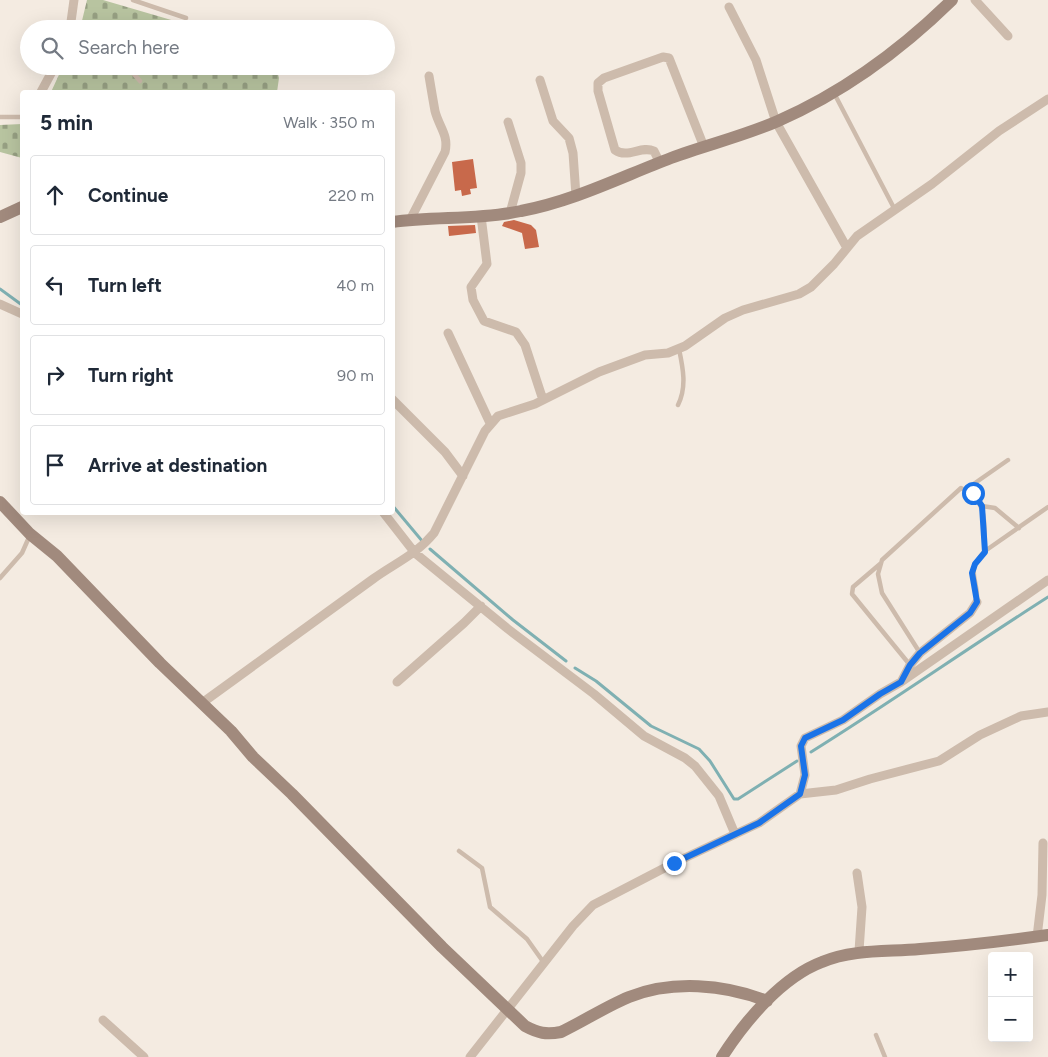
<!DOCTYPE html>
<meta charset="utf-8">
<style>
body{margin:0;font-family:Figtree,sans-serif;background:#f2f2f3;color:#1f2937}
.controls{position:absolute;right:15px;bottom:15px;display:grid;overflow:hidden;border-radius:5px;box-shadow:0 5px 20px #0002}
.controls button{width:45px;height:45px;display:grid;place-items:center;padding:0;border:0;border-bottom:1px solid #e0e1e3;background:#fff;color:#1f2937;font:25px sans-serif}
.stop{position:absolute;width:15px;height:15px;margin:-11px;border:4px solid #1a73e8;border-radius:50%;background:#fff}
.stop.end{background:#1a73e8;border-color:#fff;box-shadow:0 1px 5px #0008}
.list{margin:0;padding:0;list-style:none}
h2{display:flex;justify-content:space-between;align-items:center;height:65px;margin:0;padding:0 20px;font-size:21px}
h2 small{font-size:16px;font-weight:400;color:#747a83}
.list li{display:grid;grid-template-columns:32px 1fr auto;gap:15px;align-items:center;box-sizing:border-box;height:80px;margin:0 10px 10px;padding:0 10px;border:1px solid #e0e1e3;border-radius:5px}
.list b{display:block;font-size:19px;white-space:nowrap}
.list em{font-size:16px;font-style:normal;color:#747a83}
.icon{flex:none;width:28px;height:28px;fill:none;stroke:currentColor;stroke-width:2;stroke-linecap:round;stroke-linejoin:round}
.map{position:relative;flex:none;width:1048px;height:1057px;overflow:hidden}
.search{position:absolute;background:#fff;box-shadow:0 5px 20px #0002;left:20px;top:20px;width:375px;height:55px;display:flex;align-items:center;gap:12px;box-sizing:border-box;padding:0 18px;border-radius:28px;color:#747a83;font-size:19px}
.panel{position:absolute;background:#fff;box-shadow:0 5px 20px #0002;left:20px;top:90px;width:375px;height:425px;border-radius:5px}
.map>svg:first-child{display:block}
</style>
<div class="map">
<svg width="1048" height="1057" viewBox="0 0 1048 1057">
<defs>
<pattern id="cemetery-stones" width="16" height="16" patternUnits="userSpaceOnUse" patternTransform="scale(1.25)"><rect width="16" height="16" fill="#b8c4a0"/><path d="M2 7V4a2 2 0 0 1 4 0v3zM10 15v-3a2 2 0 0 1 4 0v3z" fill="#97a083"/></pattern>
</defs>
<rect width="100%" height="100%" fill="#f4ebe1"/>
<path fill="url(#cemetery-stones)" d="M87 0H103L202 29H80Z
M63 66H276L279 78 277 92H51Z
M22 124V158L0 152V125Z"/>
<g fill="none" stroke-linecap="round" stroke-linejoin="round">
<path stroke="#7fb0b2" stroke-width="3" d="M0 289 22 305
M392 505 423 542
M430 549 513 620 566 661
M575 668 596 681 651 726 699 749 710 761 734 799H738L797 761
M811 752C891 702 968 648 1048 597"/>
</g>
<path fill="#c8694b" d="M473 159 477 188 470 189 471 194 462 196 461 190 455 191 452 162Z
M514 220 531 225 536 230 539 247 525 249 522 233 502 226 504 222Z
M475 225 476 233 449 236 448 226Z"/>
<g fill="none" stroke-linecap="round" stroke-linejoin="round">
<path stroke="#cdbbac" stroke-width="4.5" d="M133 0 186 18
M127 66 140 81
M834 93 895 210
M0 117H22
M678 405C687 387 683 368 679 349
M965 490 1008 460
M982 506 995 508 1019 528
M985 551 1048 507
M880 564 853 587 852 594 910 665
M0 578 22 553 30 535
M920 653 882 593 878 574 882 560 961 488C989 500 984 525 985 551 964 573 979 578 977 602
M459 851 482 868 490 907 527 939 544 963
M876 1035 885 1057"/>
<path stroke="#cdbbac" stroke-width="9" d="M975 0 1008 36
M729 7 756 60 776 122 847 248
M70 29 74 0
M540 80 553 121 569 138 573 153 576 196
M41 92 55 66
M508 122 521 163V173L510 213
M660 163 654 151C641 145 628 159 615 150L598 91V83L604 78 663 57 669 58 704 147
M481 216 487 264 471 287 473 300 484 321 516 332 525 345 543 400
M410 220 445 152C449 135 439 127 435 111 433 100 431 88 429 76
M0 304 22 314
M448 333 490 423
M392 399 445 452 463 476
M383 512 415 553 508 629 594 694 644 736 685 758 695 766 719 796 735 834
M397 682 464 623 481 606
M901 682 1048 580
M202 703C259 662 316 620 373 579 395 563 416 555 434 533L485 431 498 416 535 404 599 372 645 355 668 353 685 346 725 318 743 310 799 294 811 287 834 264 857 236 932 184 999 131 1048 99
M800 794 805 775 801 746 805 738 843 720 880 694 901 682 910 665 920 653 970 613 977 602
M857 873 862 907 859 951
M1037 937 1042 895 1043 843
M103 1020 144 1057
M470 1057 573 926 593 905 674 863 759 823 800 794 836 790 870 779 939 761 980 735 1021 716 1048 712"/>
<path stroke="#a18a7d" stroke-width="12" d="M0 217 22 207
M392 222C435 216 479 220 521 211 574 201 621 177 671 158 706 145 744 136 778 121 844 92 901 50 952 0
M0 502 30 534 57 556 160 663 231 731 253 757 292 794 442 947 525 1026C538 1033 546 1035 561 1032 584 1021 605 1007 629 997 672 980 724 984 767 1001
M722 1057C745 1021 782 977 822 962 853 949 887 952 920 949 963 946 1005 941 1048 935"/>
</g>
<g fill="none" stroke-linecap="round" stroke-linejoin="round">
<path stroke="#1a73e8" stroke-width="6" d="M674 863 759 823 800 794 805 775 801 746 805 738 843 720 880 694 901 682 910 665 920 653 970 613 977 602 972 573 975 564 985 552 982 506 973 493"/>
</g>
</svg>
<div class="controls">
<button>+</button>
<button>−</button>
</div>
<div class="stop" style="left:973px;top:493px"></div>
<div class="stop end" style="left:674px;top:863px"></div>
<div class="search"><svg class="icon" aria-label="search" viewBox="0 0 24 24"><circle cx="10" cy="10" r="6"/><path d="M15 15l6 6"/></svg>Search here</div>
<section class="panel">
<h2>5 min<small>Walk · 350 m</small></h2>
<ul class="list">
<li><svg class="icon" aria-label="ahead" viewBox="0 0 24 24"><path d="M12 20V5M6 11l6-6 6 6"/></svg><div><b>Continue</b></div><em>220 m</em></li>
<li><svg class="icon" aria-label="left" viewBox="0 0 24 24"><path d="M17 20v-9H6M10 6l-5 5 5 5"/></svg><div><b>Turn left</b></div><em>40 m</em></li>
<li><svg class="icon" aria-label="right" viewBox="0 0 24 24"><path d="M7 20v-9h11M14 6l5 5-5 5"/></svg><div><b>Turn right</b></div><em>90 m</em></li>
<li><svg class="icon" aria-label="arrive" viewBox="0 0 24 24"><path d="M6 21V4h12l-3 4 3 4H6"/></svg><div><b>Arrive at destination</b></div></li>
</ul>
</section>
</div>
